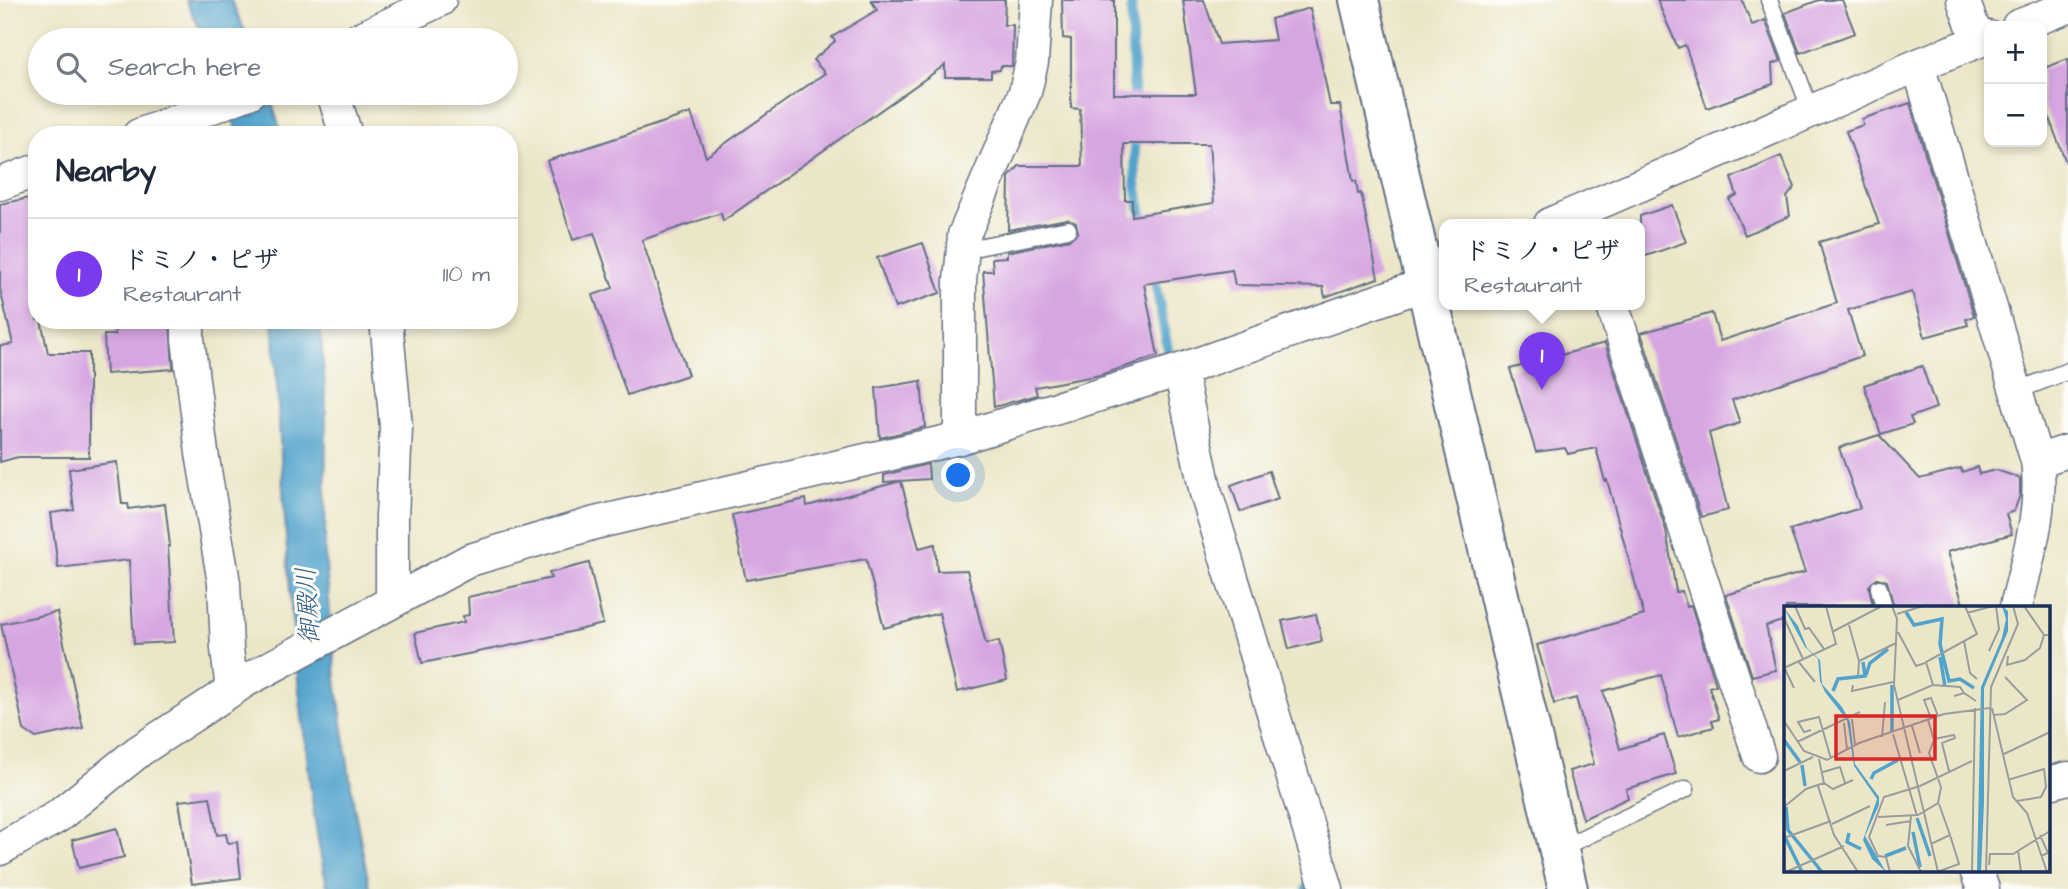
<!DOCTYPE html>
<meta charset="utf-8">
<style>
body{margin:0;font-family:"Architects Daughter","Klee One",sans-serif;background:#f6f6f7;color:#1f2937}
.controls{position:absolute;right:21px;top:21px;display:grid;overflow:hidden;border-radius:14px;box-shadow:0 4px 10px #0003}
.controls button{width:63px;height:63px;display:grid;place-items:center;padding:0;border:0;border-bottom:2px solid #e0e1e3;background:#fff;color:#1f2937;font:35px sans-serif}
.you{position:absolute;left:959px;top:476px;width:24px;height:24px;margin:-18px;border:5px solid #fff;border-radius:50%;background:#1a73e8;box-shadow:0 0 0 10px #1a73e833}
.badge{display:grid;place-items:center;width:46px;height:46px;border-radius:50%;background:#7c3aed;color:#fff;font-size:23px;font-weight:700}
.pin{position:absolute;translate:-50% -58px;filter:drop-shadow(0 2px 4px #0008)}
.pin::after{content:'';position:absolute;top:37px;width:24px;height:21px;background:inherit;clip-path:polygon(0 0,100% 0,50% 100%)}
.popup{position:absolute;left:1439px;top:219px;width:206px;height:91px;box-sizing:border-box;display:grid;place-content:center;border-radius:14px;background:#fff;filter:drop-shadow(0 2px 5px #0005);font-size:23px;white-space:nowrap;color:#747a83}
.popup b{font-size:26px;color:#1f2937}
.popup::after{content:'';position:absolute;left:50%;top:100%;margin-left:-14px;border:14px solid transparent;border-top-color:#fff}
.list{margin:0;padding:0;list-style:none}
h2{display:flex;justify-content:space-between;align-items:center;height:91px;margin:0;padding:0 28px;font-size:30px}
h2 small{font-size:23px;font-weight:400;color:#747a83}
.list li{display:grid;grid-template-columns:46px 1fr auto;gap:21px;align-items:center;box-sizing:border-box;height:112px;padding:0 28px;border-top:2px solid #e0e1e3}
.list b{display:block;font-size:26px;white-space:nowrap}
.list p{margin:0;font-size:23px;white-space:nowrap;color:#747a83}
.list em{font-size:23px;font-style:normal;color:#747a83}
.icon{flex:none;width:38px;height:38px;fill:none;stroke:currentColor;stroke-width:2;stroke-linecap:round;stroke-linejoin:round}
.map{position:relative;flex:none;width:2068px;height:889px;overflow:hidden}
.search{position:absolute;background:#fff;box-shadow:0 4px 10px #0003;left:28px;top:28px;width:490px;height:77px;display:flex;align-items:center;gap:18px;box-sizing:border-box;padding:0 24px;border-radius:38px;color:#747a83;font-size:26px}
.panel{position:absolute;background:#fff;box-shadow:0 4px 10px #0003;left:28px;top:126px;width:490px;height:203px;border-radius:28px}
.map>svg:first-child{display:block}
</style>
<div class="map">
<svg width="2068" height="889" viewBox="0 0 2068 889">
<rect width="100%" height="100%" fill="#fdfcf7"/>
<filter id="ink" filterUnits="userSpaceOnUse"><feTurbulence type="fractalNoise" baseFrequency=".0143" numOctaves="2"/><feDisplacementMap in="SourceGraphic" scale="14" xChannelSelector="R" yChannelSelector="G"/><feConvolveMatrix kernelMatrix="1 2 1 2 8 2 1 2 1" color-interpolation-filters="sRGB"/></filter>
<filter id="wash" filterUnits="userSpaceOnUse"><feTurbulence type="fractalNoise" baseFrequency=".00686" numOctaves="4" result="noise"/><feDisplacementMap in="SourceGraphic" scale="28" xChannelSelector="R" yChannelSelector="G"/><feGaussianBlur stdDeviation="1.57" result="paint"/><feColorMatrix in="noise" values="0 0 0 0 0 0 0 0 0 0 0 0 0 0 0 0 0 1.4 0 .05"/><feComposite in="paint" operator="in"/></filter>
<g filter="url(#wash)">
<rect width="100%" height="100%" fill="#ece6c8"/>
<path fill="#51a3cc" stroke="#366995" stroke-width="2" d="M186 0H231L249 40H205Z
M224 93H269L282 135H238Z
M273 320H320L326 406 325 555 336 680 354 806 370 889H328C316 841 311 791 305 741 287 602 282 461 273 320Z"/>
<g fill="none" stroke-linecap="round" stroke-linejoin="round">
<path stroke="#51a3cc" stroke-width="10" d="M1131 0 1134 106
M1134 132 1136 184 1144 227
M1153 271 1169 355
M1307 889 1312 879 1311 871"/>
</g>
<g id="blocks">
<path fill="#d7a6e2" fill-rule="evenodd" d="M871 0H1005L1004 25H1013L1012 66H1001L1000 70 991 71V77H945V65L723 221 721 213 642 240 688 375 627 395 593 295 613 288 594 233 573 240 547 161 691 113 706 157 825 73 813 60 835 41 832 37 877 10Z
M1062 0H1114V94H1196L1183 0H1204L1219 44 1275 40 1271 19 1310 8 1330 105H1340L1353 181H1356L1358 194 1361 193 1378 278 1325 297 1323 287 1235 285 1232 270 1144 284 1158 356 1100 375 1035 387 1037 395 994 407 983 271H993L992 258 1007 257V252L1070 239 1078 232 1076 223 1067 219 1008 230 1009 177 1019 166H1082L1080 109 1071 108V39L1063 38ZM1124 144H1209L1214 203 1132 216V200H1125Z
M1657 0H1742L1752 25 1765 20 1781 61 1772 64 1773 84 1707 108 1685 45 1678 48Z
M1819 0H1842L1855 33 1800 53 1785 13Z
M2068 59V162H2066L2042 100V69Z
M1910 103 1974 316 1966 319 1968 325 1925 337 1912 292 1848 310 1862 356 1732 400 1740 423 1709 433 1728 510 1701 517 1641 333 1712 313 1720 341 1837 303 1819 242 1879 224 1846 131 1863 125 1862 119Z
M1781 156 1795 187 1787 197 1790 216 1745 235 1729 199 1737 195 1731 178Z
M29 198 37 234V320H41L48 353H89V457H18L0 462V346L13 344 0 289V204Z
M1672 205 1686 242 1640 258V216Z
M923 243 940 293 895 308 877 258Z
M114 320H170L173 369 106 374 104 335H115Z
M1605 343 1666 530 1676 592 1682 591 1687 607 1691 605 1716 685 1709 687 1719 719 1712 721 1714 727 1678 737 1661 675 1603 691 1620 749 1664 735 1676 774 1626 789 1628 798 1583 819 1569 771 1594 764 1576 698 1554 704 1537 645 1644 615 1607 480 1605 481 1596 448 1568 454 1565 448 1536 452 1510 369Z
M1922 366 1936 408 1910 417 1913 424 1881 434 1864 385Z
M921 381 925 427 880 438 876 388Z
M1879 435 1920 479 1961 468 1962 472 1977 467 1979 474 1996 470 2020 478V495L2014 511 2006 514 2012 534 1947 552 1964 607H1894L1887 581 1877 578 1869 586 1873 607H1786V620L1766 626 1776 670 1752 676 1726 595 1805 572 1790 530 1860 508 1839 448Z
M117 462 122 504H128L129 509 165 504 170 546H168L174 642 134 644 129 560 58 568 51 513 74 510 69 469Z
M928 464 929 479 884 482V475Z
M1269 471 1278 499 1240 512 1231 485Z
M901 481 919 548 935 544 937 571 967 570 986 644 999 641 1007 680 957 692 939 613 884 628 866 559 746 580 732 515 806 499 807 506Z
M589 563 603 624 528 642 422 663 415 633 464 622 463 616 469 615 468 597 551 578 549 573Z
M57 612 83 728 36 738 24 730 1 624Z
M1316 614 1322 641 1289 649 1282 621Z
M210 797 217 835 226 834 228 843 237 842 241 878 192 884 179 801Z
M117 828 124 857 79 868 72 840Z"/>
</g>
</g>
<g filter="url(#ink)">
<use href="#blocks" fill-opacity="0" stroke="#646f83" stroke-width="2"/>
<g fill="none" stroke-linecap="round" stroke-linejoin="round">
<defs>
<path id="service" d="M1769 0 1811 111
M963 250 1068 229
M2016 391 2068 371
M1879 588 1884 607
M1559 849 1686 789"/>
<path id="minor" d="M1963 0 1978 41
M2018 26 2068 7
M357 40 440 0
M1918 65 2037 461C2044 509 2027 560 2016 607
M333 93 346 135
M139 135 249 93
M0 184 37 170
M1550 224 1918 65 1989 37
M1612 304 1759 756
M188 320V339L202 453 224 583 227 649 232 690
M386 320 396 427 392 517V601
M1180 370 1206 493 1327 889
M960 438V281L964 235 1025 92 1032 62 1036 0
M2037 461 2068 451
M2049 783 2068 778
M0 849 57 817 139 751 247 680 470 560 595 523 960 438 1180 370 1426 284 1444 275
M1976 870 1983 889"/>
<path id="tertiary" d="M1359 0 1568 889"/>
</defs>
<use href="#service" stroke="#646f83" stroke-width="19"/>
<use href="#minor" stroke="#646f83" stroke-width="35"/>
<use href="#tertiary" stroke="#646f83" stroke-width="42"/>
<use href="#service" stroke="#fff" stroke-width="16"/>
<use href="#minor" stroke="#fff" stroke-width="32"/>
<use href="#tertiary" stroke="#fff" stroke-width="38"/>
</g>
</g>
<g text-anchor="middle" stroke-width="6" stroke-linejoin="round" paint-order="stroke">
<g font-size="26" font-style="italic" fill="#315d8a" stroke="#fdfcf7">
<text transform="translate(307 606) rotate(-93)" y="9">御殿川</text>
</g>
</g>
<g transform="translate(1784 606)">
<rect width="266" height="266" fill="#ece6c8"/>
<path d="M218 0 224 5V25L200 82V197L197 266H193L197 81 218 32 222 13ZM0 2 14 20 23 42 36 54 38 78 58 101 66 116 71 158 95 191V199L81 230 102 266 88 253 79 234 93 193 70 160 63 114 41 86 36 75 34 53 21 41Z" fill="#51a3cc"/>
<path fill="none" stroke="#51a3cc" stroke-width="3.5" d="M122 6 130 19 158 13 156 38 165 75 176 73 190 82M156 51 161 80M82 69 86 57 104 43M49 85 54 73 81 70 79 56M108 126V79M0 134 16 156M18 159 21 180M87 173 90 167 114 154M2 201 4 224 38 266M133 212 146 250M129 226 136 261M65 227 63 236 77 243M0 229 18 266M101 250 122 242"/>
<path fill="none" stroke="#989d9e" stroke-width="2" d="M11 0 21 23 25 22 40 43M108 0 113 13 110 79 154 266M240 0 260 29M183 7 209 0M113 8 139 0M0 12 19 53M65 19 75 55 74 70M48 26 98 0M114 26 132 60 141 57M180 35 186 67 193 73M205 45 215 23 212 0M224 50 223 59 241 54 256 42 260 29H266M14 55 31 76M75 55 112 37M0 61 10 82M0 62 52 38 42 0M69 79 68 85 109 76M149 79 176 81 180 87M170 90 180 87 192 95M114 94 149 79 142 56 193 28 181 0M208 102 229 191 243 207 263 266M210 109 221 108 243 94 221 71M147 112 140 94 147 92 154 110M68 113 71 139M0 115 20 145 43 154 75 137 160 108 206 102M60 117 63 143M128 120 136 147M27 124 20 126 14 116 35 111 47 153M109 128 133 210M98 131 101 96M150 133 170 129 171 132 158 137 165 165M13 136 76 106M220 148 266 126M0 165 29 151M39 166 56 161 61 177M224 174 260 163 262 181 257 191 233 195M40 177 49 183 69 174M34 180 50 229 74 266M0 201 22 183 40 177 35 153M127 210 124 240 137 266M94 211 134 209 154 197 157 181 145 147 150 134 144 114M48 218 86 200M102 219 127 215M256 229 264 247 257 250M0 232 47 215M147 238 166 229 155 198M234 244 237 266M205 259 206 248H229L266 225M2 266 60 240M106 266 102 251 94 250 85 231 100 191 136 180 188 155M153 266 175 258 166 229M188 266 191 102M202 266 207 81 234 18 229 0"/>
<path fill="#d62828" fill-opacity="0.15" stroke="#d62828" stroke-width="3.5" d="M52 110H151V153H52Z"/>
<rect width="266" height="266" fill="none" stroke="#1b2f5e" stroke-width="3.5"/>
</g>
</svg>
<div class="controls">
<button>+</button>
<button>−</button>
</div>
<div class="you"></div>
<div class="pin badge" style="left:1542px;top:390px">1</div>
<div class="popup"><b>ドミノ・ピザ</b>Restaurant</div>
<div class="search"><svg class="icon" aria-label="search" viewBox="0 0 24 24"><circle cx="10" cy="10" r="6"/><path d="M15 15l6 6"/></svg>Search here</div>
<section class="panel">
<h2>Nearby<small></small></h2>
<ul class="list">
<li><span class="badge">1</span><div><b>ドミノ・ピザ</b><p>Restaurant</p></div><em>110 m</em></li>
</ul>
</section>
</div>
